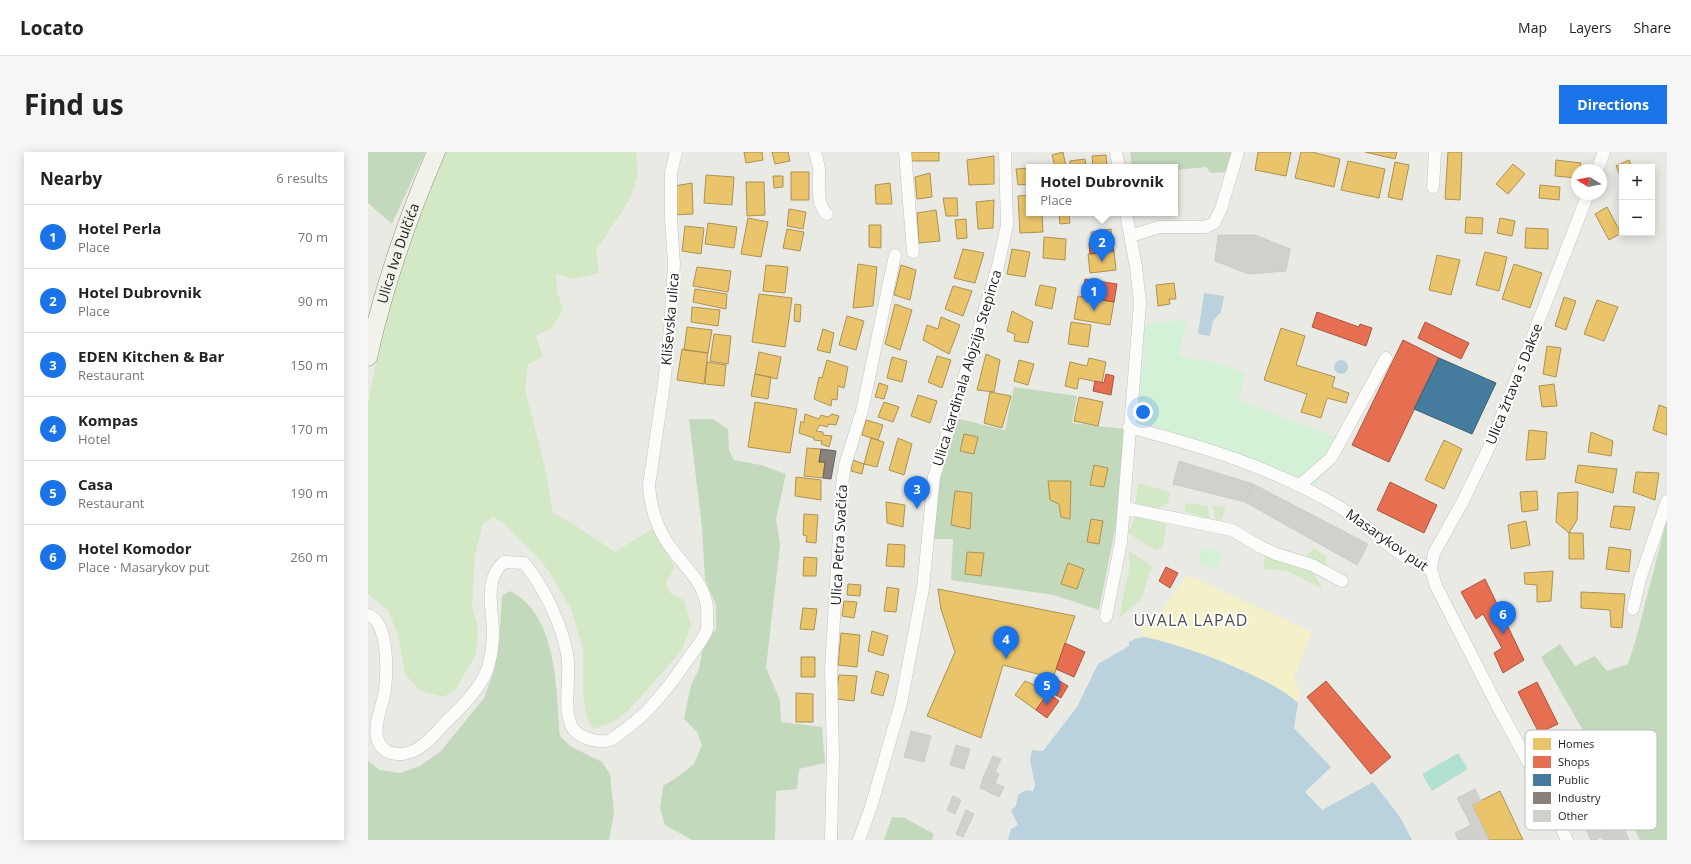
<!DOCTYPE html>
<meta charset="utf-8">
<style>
body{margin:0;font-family:"Open Sans",sans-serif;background:#f6f6f6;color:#222}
.controls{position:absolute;right:12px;top:12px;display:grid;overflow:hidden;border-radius:0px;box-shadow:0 2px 10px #0003}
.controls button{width:36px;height:36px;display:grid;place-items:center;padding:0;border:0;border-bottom:1px solid #e0e0e0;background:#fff;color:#222;font:20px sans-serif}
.compass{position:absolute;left:1203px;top:12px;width:36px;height:36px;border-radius:50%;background:#fff;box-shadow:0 2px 10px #0003;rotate:280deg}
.you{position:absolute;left:775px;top:260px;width:14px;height:14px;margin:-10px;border:3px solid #fff;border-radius:50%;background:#1a73e8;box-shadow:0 0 0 6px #1a73e833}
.badge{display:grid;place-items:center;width:26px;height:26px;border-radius:50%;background:#1a73e8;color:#fff;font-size:13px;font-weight:700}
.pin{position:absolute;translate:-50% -33px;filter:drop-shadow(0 1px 2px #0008)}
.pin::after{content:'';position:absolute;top:21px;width:14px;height:12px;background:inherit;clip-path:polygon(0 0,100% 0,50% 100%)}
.popup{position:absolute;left:658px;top:12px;width:152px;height:52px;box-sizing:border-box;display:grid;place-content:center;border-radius:0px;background:#fff;filter:drop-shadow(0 1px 3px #0005);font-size:13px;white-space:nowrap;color:#767676}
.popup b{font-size:15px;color:#222}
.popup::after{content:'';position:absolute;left:50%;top:100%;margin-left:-8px;border:8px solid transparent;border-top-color:#fff}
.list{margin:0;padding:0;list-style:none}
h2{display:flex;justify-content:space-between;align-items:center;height:52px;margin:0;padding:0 16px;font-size:17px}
h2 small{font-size:13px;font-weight:400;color:#767676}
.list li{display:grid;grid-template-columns:26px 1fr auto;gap:12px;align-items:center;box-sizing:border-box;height:64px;padding:0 16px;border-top:1px solid #e0e0e0}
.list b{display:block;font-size:15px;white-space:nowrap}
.list p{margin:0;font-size:13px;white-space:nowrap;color:#767676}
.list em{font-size:13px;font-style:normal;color:#767676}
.map{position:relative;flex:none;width:1299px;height:688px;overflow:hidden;border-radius:0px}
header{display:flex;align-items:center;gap:24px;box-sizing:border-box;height:56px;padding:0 20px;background:#fff;border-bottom:1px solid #e0e0e0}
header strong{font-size:19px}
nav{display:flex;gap:22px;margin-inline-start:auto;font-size:14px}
.intro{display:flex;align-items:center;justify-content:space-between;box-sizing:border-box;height:96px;padding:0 24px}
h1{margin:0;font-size:28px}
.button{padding:10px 18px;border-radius:0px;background:#1a73e8;color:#fff;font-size:14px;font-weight:700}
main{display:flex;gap:24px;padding:0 24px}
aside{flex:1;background:#fff;border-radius:0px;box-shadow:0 2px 10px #0003}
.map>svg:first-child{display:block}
</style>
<header>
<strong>Locato</strong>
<nav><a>Map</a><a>Layers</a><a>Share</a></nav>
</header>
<div class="intro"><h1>Find us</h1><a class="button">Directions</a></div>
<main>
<aside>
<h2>Nearby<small>6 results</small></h2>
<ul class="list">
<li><span class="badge">1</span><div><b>Hotel Perla</b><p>Place</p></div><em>70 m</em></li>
<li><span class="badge">2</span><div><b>Hotel Dubrovnik</b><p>Place</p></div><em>90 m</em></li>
<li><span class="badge">3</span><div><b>EDEN Kitchen &amp; Bar</b><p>Restaurant</p></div><em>150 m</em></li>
<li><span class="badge">4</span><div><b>Kompas</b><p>Hotel</p></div><em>170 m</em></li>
<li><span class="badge">5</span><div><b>Casa</b><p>Restaurant</p></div><em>190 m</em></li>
<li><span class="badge">6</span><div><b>Hotel Komodor</b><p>Place · Masarykov put</p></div><em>260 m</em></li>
</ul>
</aside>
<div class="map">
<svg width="1299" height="688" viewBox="0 0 1299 688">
<rect width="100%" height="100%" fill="#eaeae5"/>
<path fill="#d3e8c4" d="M78 0H268L270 23 262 47 228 98 231 121 205 127 188 122 189 139 195 158 185 175 168 184 175 204 160 213 157 238 177 315 185 361 202 370 247 400 284 377 307 416 297 431 302 441 316 448 323 473 314 498 259 560 245 570 225 577 218 563 215 542V497L203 457 182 421 167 402 135 371 125 365 115 372 107 402 104 454 110 476 108 502 88 537 75 545 53 539 37 522 30 483 20 458 0 442V250L17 169 52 57Z
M770 331 802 340 800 351 789 357 767 352Z
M818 351 840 354 841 367 816 359Z
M844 353 858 355 853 371 848 368Z
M768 364 799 372 795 395 787 398 760 381Z
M946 397 958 404V413L939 408 940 401Z
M760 398 784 414 773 448 751 466 762 412Z
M897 404 941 415 955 437 920 419 895 417Z"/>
<path fill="#c2d9bb" d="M0 0H57L24 72 0 51Z
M762 0H865L859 20 843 21 838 15 807 18V15H764Z
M646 235 709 244 704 271 757 277 751 357 731 458 686 443 583 428 585 387H562L570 326 587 266 637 278Z
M321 267H345L360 277 361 298 366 308 393 313 418 322 408 367 412 393 398 516 412 548 413 570 454 575 457 611 431 617 429 637 408 639 407 688H324L297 673 292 656 295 634 308 626 326 612 334 593 329 580 316 567 323 533 331 517 335 495 348 477V453L337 427 334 376Z
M1299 367V688H1272L1232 608 1173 505 1192 492 1207 514 1227 504 1239 519 1260 512 1268 487Z
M142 439C190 463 188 538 192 584L202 594 234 610 242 622 246 660 241 688H0V606L1 610 12 618 32 621 52 614 73 599 116 546 125 522 131 492 134 444Z
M524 665 537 666 566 682 564 688H516Z"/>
<path fill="#f4f0c8" d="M819 423 944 480 926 525 932 541 930 551C919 540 906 534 892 527 855 508 817 494 777 485L772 476 786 471Z"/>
<path fill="#d3f1d6" d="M818 167 811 204 845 210 878 221 870 248 970 286 949 333 862 299 778 272 771 261V246L776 199H774L776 177H778L779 173Z
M835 395 855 402 849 418 829 410Z"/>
<path fill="#b1e1d2" d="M1090 601 1100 617 1064 639 1054 622Z"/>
<path fill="#b9d2dd" d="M836 141 856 144 853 160 845 169 842 184 830 182Z
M966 215a7 7 0 1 1 14 0a7 7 0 1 1-14 0Z
M777 485C812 493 845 505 878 520 897 529 915 537 930 551L926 576 963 615 937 640 954 658 1005 630 1032 665 1044 688H640L643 677 650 673 643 658 648 654 650 643 658 638 665 639 667 633 662 608 664 598 675 599 709 555 730 512 761 494V490L767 487Z"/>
<path fill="#e9c46a" stroke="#ac9253" d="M376 0H394L395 8 378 11Z
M404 0H420L422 9 407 12Z
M543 0H571V9H544Z
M695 0 698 15H687L684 3Z
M890 0H923L918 24 887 18Z
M933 0H944L972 7 966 35 927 26Z
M997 0H1029L1027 7Z
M1080 0H1094L1092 48 1077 47Z
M738 3 739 15H725L724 4Z
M626 4V32L601 33 599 8Z
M717 7 718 15H702V9Z
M1188 8 1213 11 1212 18H1209V26L1187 24Z
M1261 8 1264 15H1254V28L1248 14Z
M980 9 1017 17 1011 46 973 38Z
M1027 10 1041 13 1034 48 1020 45Z
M1145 12 1157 22 1140 42 1128 32Z
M661 16V32L650 33 648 17Z
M423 20H441V48H423Z
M562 21 564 45 549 47 547 25Z
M338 23 366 25 364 53 336 51Z
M405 24H415V35L406 36Z
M378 30H396L397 63 379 64Z
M324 31 325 62 305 63 306 34Z
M522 31 524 52H508L507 33Z
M1172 33 1192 35 1191 48 1171 46Z
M661 43V61H674L675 80 652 81 650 44Z
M575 46H589L590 64H578Z
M626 48 625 76 610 77 608 50Z
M1239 55 1253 81 1241 88 1227 62Z
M421 57 438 60 435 77 419 74Z
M568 58 572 89 551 91 549 61Z
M701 62 702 71 692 72 691 63Z
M1098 65 1115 66 1114 82 1097 81Z
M380 66 400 70 393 105 373 102Z
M1132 66 1147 69 1144 84 1129 81Z
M598 67 599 86 589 87 587 68Z
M340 71 369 75 366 96 337 92Z
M501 73H513V96L501 95Z
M317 74 336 76 333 102 314 99Z
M1158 76 1180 77V97L1157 96Z
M419 77 436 80 432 99 415 96Z
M743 77 744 88 724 90 723 80Z
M676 85 698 87 697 108 675 106Z
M595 97 616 101 607 131 586 126Z
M644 97 662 100 657 125 639 122Z
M746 99 748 118 722 121 720 102Z
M1117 100 1139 105 1131 139 1108 133Z
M1069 103 1092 108 1083 143 1061 138Z
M490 112 509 115 505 154 485 156Z
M1146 112 1174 121 1162 156 1134 147Z
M398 113 420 115 417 141 395 139Z
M533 113 548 118 542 148 526 143Z
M329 115 363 119 360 140 325 134Z
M806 131 808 147H801L802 152 790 154 788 133Z
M672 133 688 136 684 157 667 153Z
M585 134 604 139 595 164 577 157Z
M327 137 359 142 358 157 325 150Z
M391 142 424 146 417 195 384 190Z
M710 144 746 150 742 173 706 167Z
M1196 145 1208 149 1198 178 1187 174Z
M1229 148 1250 155 1236 189 1216 182Z
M427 152 433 153 432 170 426 169Z
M527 152 544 158 532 198 517 192Z
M324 155 352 158 350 174 323 170Z
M644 159 665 170 660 191 646 189 647 182 639 179Z
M479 164 496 169 488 198 471 193Z
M573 165 592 173 581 202 555 188 559 173 570 177Z
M703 170 723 173 720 195 700 192Z
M319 175 344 178 340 201 316 198Z
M913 176 937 184 928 213 967 225 964 235 981 241 978 251 959 246 953 266 933 260 939 242 896 228Z
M455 177 466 181 462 201 449 198Z
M346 182 363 184 360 212 342 209Z
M1179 194 1193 196 1188 225 1175 222Z
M314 197 340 201 336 232 309 228Z
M391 200 413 205 409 227 387 222Z
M618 202 632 208 626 240 609 238Z
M569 204 583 208 574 236 560 230Z
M524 205 539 209 534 230 519 226Z
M721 206 738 210 734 231 711 226 709 237 697 234 702 210 719 214Z
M459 208 480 215 476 236 470 234 469 248 464 247 463 254 446 247 451 225 454 226Z
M651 208 666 212 660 233 646 229Z
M339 210 358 213 356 234 337 232Z
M387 222 403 225 400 247 383 244Z
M511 231 520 234 516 247 507 245Z
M1186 232 1189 254 1174 255 1171 234Z
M622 240 643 244 634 276 616 271Z
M550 243 569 249 562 271 543 264Z
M711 245 735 250 730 274 706 269Z
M387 250 429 257 422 301 380 295Z
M516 250 531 255 525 270 510 265Z
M1291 253 1299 256V283L1285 278Z
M437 262 451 267 453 263 460 265 464 262 471 264 468 273 461 272 459 275 452 273 448 279 455 280V283L464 284 461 295 453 292 454 289 446 288V286L431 281 433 269 436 271Z
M498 268 515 273 510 288 494 283Z
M1161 278 1179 280 1177 307 1158 308Z
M1223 280 1245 289 1243 304 1220 300Z
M596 282 610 285 606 302 592 299Z
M503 286 516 290 509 315 496 312Z
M530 286 544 292 536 323 521 318Z
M1076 288 1094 297 1076 337 1057 328Z
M439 296 453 297 451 310H457L455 326 436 324Z
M485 308 496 312 494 322 483 319Z
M726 313 740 316 736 335 722 333Z
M1210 313 1249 317 1245 341 1207 330Z
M1268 320 1291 321 1287 348 1265 340Z
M428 325 453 328V348L427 344Z
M680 329H703L702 367 693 365 691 352 682 348Z
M587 339 604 341 602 377 583 373Z
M1169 339 1170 358 1154 360 1152 340Z
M1210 340 1209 368 1201 381 1188 370 1190 341Z
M518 350 537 353 535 375 519 371Z
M1246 354 1267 355 1262 378 1242 375Z
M436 362 450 363 448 391 438 390 439 384 435 383Z
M723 367 735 369 731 392 719 390Z
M1158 369 1162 393 1143 397 1140 373Z
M1201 381H1215L1216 407H1201Z
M520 392 537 393 536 415 518 414Z
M1241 395 1263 398 1261 420 1238 417Z
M599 400 616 401 613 424 597 422Z
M436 405 449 406 448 424H435Z
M700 411 716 417 709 437 693 432Z
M1185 419 1183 449 1169 450V433L1157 432 1156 421Z
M480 432 493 433 492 444 479 443Z
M519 435 531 437 528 460 516 459Z
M570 437 707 464 685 526 635 513 613 586 559 564 587 500 573 457Z
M1213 440 1257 442 1254 476 1243 475 1242 458 1213 456Z
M476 449 489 450 486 466 474 464Z
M435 456 449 457 446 478 432 477Z
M504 479 520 484 515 504 500 499Z
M473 481 492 483 489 515 470 513Z
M433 505H447V525H433Z
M508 519 521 523 515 544 503 541Z
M471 523 489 524 486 549 468 547Z
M657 529 669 534 680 541 668 558 647 543Z
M428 541 445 542V570H428Z
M1132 639 1155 688H1121L1104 653Z"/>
<path fill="#e76f51" stroke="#aa5641" d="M744 88 746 99 722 102 721 91Z
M717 127 749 132 746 150 714 145Z
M949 160 991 175 992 172 1004 176 998 194 944 175Z
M1057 170 1101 191 1093 207 1050 186Z
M1035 188 1071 206 1021 310 984 293Z
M738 222 746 224 743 243 725 239 727 229 736 231Z
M1022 330 1069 353 1056 381 1009 358Z
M798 415 810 421 802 436 791 429Z
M1117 427 1156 508 1135 521 1126 501 1134 496 1115 462 1108 467 1093 440Z
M697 491 717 500 706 525 688 517Z
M688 527 700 534 693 546 681 539Z
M958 529 1023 605 1003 622 939 545Z
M1169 530 1190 572 1171 581 1150 540Z
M680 541 691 549 679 566 668 558Z
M1197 595 1205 609 1190 616 1183 603Z"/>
<path fill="#457b9d" stroke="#395e76" d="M1071 206 1128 231 1104 282 1046 257Z"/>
<path fill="#8a817c" stroke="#69635f" d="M453 297 468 299 463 327 455 326 457 310H451Z"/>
<path fill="#d1d0cc" stroke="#cdcbc6" d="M850 83H887L922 97 918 119 881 122 847 109Z
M811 309 885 332 877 350 805 332Z
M885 332 1000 392 989 413 877 350Z
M543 579 563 584 556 610 536 605Z
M588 593 602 597 596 617 582 613Z
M625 604 633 607 627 620 631 622 627 631 615 626Z
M615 626 636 635 631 645 612 636Z
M1219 630 1239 669 1235 671 1239 682 1228 688H1223L1199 640Z
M1107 637 1113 649 1104 653 1121 688H1090L1087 681 1103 673 1089 646Z
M585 644 593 648 587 662 579 658Z
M598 658 606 662 595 685 588 682Z
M1250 664 1261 688H1235L1234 684 1239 682 1235 671Z"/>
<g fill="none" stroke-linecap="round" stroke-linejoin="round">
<defs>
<path id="street" d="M447 0C448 5 450 10 451 16 452 31 447 51 459 62
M537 0 545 100
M748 0 751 15
M1229 18 1236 0
M1065 35 1067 0
M763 84 791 75H837L846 71 853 57 870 0
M761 275C836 295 900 314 968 353 1001 372 1026 405 1063 417
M932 333 963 306 1018 206
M757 356 864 378 891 394 908 402 944 413 974 429
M1265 457 1272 427 1299 349
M0 463C21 470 19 519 17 538 15 553 6 570 9 585 13 603 31 605 45 599 58 594 69 579 79 569 93 556 108 541 117 523 123 510 125 492 125 478 124 455 116 427 136 410L156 411C176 434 197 479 200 509 202 528 194 563 206 578 213 586 232 592 242 588 247 586 251 582 255 579 279 563 299 537 316 513 323 502 333 491 338 480 340 476 339 470 339 465 342 431 312 413 297 387 287 370 282 353 281 333L296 232 302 177 306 112 303 67V21L308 0
M738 465 753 390 772 151 768 115 758 61
M463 688 465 604 463 517 474 333 477 313 494 259 527 103
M491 688 503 655 533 551 555 436 566 325 630 114 639 73 637 0
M1199 688 1175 637 1130 555 1068 434 1063 417 1066 401 1095 349 1124 289 1220 42"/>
<g id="secondary">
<path id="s1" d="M0 205C16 134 39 67 68 0"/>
</g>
</defs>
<use href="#street" stroke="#c3c3c1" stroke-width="13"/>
<use href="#secondary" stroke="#8f947e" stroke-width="19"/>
<use href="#street" stroke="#fcfcfb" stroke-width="12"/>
<use href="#secondary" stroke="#f1f2e9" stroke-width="18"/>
</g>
<g text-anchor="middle" stroke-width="4" stroke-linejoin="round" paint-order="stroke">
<g font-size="14" fill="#1c1c1c" stroke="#fff">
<text dy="5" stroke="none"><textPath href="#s1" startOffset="108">Ulica Iva Dulčića</textPath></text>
<text transform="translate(302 167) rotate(-85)" y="5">Kliševska ulica</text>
<text transform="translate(599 216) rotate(-73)" y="5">Ulica kardinala Alojzija Stepinca</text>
<text transform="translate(1146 232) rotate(-68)" y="5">Ulica žrtava s Dakse</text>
<text transform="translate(1019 388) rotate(35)" y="5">Masarykov put</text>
<text transform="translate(471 393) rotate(-87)" y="5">Ulica Petra Svačića</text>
</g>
<g font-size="16" letter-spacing="1" fill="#4f4f4f" stroke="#fff">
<text x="823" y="474">UVALA LAPAD</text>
</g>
</g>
<rect x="1157" y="578" width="132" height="100" rx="6" fill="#fff" stroke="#bbb" stroke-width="1"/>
<rect x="1165" y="586" width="18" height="12" fill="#e9c46a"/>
<rect x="1165" y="604" width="18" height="12" fill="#e76f51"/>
<rect x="1165" y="622" width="18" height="12" fill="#457b9d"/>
<rect x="1165" y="640" width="18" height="12" fill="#8a817c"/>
<rect x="1165" y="658" width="18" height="12" fill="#d1d0cc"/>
<g font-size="11" fill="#1c1c1c">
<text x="1190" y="596">Homes</text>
<text x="1190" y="614">Shops</text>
<text x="1190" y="632">Public</text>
<text x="1190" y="650">Industry</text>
<text x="1190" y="668">Other</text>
</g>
</svg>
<div class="controls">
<button>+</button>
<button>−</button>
</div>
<svg class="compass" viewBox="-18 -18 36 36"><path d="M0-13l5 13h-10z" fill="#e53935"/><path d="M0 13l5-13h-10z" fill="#767676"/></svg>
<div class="you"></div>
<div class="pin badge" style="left:726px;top:159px">1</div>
<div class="pin badge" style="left:734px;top:110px">2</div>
<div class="popup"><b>Hotel Dubrovnik</b>Place</div>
<div class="pin badge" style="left:549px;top:357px">3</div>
<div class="pin badge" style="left:638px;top:507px">4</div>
<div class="pin badge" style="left:679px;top:553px">5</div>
<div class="pin badge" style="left:1135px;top:482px">6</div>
</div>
</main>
